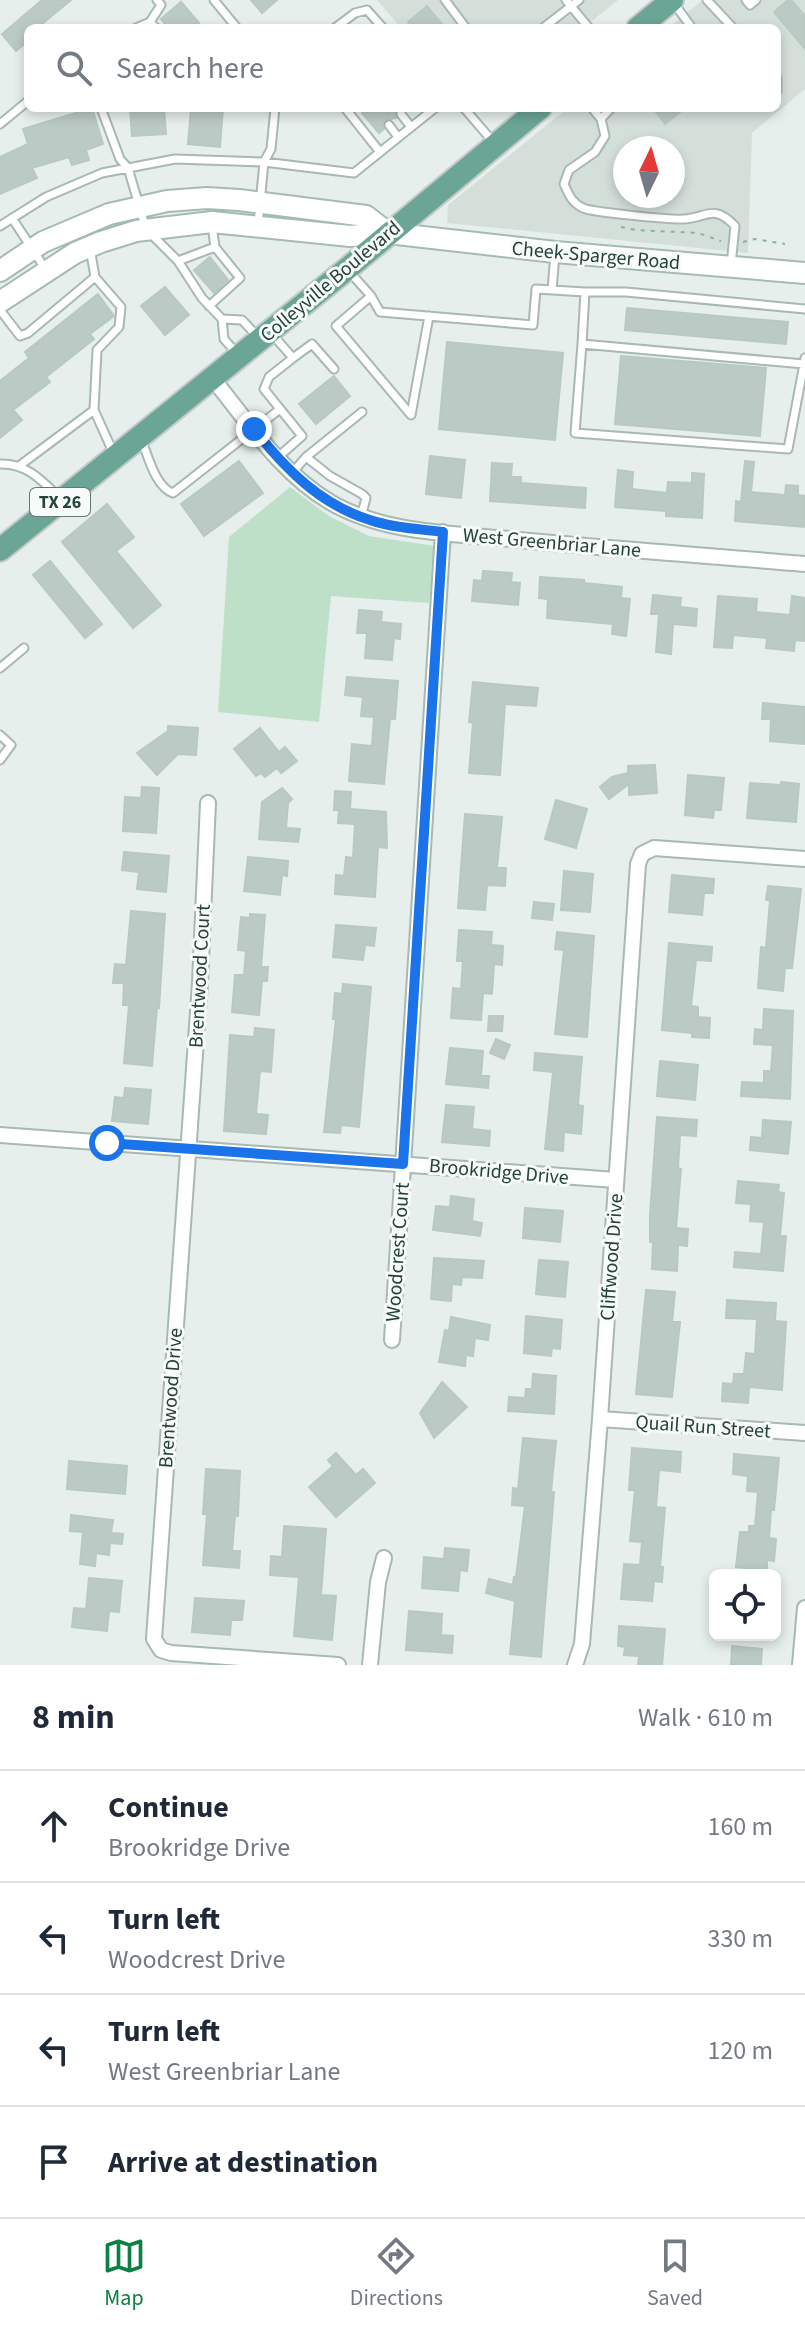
<!DOCTYPE html>
<meta charset="utf-8">
<style>
body{margin:0;font-family:"Source Sans 3",sans-serif;background:#f6f6f7;color:#1f2937}
.controls{position:absolute;right:24px;bottom:24px;display:grid;overflow:hidden;border-radius:12px;box-shadow:0 4px 12px #0003}
.controls button{width:72px;height:72px;display:grid;place-items:center;padding:0;border:0;border-bottom:2px solid #e0e1e3;background:#fff;color:#1f2937;font:40px sans-serif}
.compass{position:absolute;left:613px;top:136px;width:72px;height:72px;border-radius:50%;background:#fff;box-shadow:0 4px 12px #0003;rotate:5deg}
.stop{position:absolute;width:24px;height:24px;margin:-18px;border:6px solid #1a73e8;border-radius:50%;background:#fff}
.stop.end{background:#1a73e8;border-color:#fff;box-shadow:0 2px 8px #0008}
.list{margin:0;padding:0;list-style:none}
h2{display:flex;justify-content:space-between;align-items:center;height:104px;margin:0;padding:0 32px;font-size:34px}
h2 small{font-size:26px;font-weight:400;color:#747a83}
.list li{display:grid;grid-template-columns:52px 1fr auto;gap:24px;align-items:center;box-sizing:border-box;height:112px;padding:0 32px;border-top:2px solid #e0e1e3}
.list b{display:block;font-size:30px;white-space:nowrap}
.list p{margin:0;font-size:26px;white-space:nowrap;color:#747a83}
.list em{font-size:26px;font-style:normal;color:#747a83}
.icon{flex:none;width:44px;height:44px;fill:none;stroke:currentColor;stroke-width:2;stroke-linecap:round;stroke-linejoin:round}
.map{position:relative;flex:none;width:805px;height:1665px;overflow:hidden}
.search{position:absolute;background:#fff;box-shadow:0 4px 12px #0003;left:24px;right:24px;top:24px;height:88px;display:flex;align-items:center;gap:20px;box-sizing:border-box;padding:0 28px;border-radius:12px;color:#747a83;font-size:30px}
.sheet{height:552px;background:#fff}
nav{display:flex;justify-content:space-around;align-items:center;box-sizing:border-box;height:112px;border-top:2px solid #e0e1e3;background:#fff;font-size:22px;color:#747a83}
nav a{display:grid;justify-items:center;gap:4px}
nav .on{color:#0b8043}
.map>svg:first-child{display:block}
</style>
<div class="map">
<svg width="805" height="1665" viewBox="0 0 805 1665">
<rect width="100%" height="100%" fill="#e6efeb"/>
<path fill="#d4dfda" fill-rule="evenodd" d="M377 0H618L583 28H401Z
M703 0H805V89L752 133 748 253 447 223 448 205 568 108H777V28H668ZM625 148H673V196H625Z"/>
<path fill="#bfe0c8" d="M290 487 329 516 369 536 435 546 429 603 331 596 319 722 218 712 229 537Z"/>
<path fill="#bbcac4" stroke="#b8c9c2" stroke-width="2" d="M42 0H71L42 24 46 28H28V41L16 51 2 34Z
M251 0H277L262 13Z
M788 0H791L805 16V49L774 12Z
M181 2 199 23 193 28H168L161 19Z
M427 6 445 28H413L408 22Z
M92 108 103 144 86 150 89 160 72 165 69 157 32 168 37 178 0 194V157L28 144 23 129Z
M130 108H164L166 134 132 136Z
M191 108H223L220 147 188 144Z
M367 108H399L395 112 396 118 385 120 384 129 379 133 362 113Z
M653 108H685L665 124Z
M210 257 228 280 214 293 194 270Z
M165 287 189 315 165 335 141 306Z
M98 294 114 316 90 334 94 339 46 377 50 382 13 410 22 420 0 438V381L29 358 25 352Z
M627 308 788 322 786 344 625 330Z
M447 342 563 353 555 440 439 429Z
M621 356 766 368 760 436 615 424Z
M334 376 350 396 316 424 299 404Z
M430 456 465 460 461 498 426 494Z
M239 461 263 493 204 536 181 504Z
M745 461 754 462 751 492 785 495 786 485 798 486V495L805 496V527L735 521 736 501 741 502Z
M492 463 512 464 511 477H521V483L586 488 585 508 490 501Z
M618 470 633 472 632 489 667 493 668 482 692 483V473L704 474 702 518 666 516V511L615 507Z
M107 504 134 537 116 551 161 605 133 628 62 542Z
M50 561 102 624 85 638 33 575Z
M483 571 512 573 511 582 520 583 518 605 472 601 474 580 482 581Z
M540 577 584 580V583L622 587 621 598 630 599 626 636 612 634 613 624 547 618 548 599 539 598Z
M653 595 681 598 680 607 697 609 696 626 673 624 671 654 656 652 659 614H651Z
M718 596 757 599 756 612 790 615 792 596 805 598V641L795 640 794 651 766 648 767 638 733 635 732 648 714 647Z
M359 610 382 612 381 622 401 624 400 639 394 638 392 660 365 658 367 633H357Z
M347 677 398 681 395 719H390L384 784 349 781 352 744 372 746 374 717 361 716 363 697 345 695Z
M473 682 538 688 536 706 505 704 500 775 469 773 473 723 469 722Z
M763 703 805 707V744L770 741 771 719H762Z
M168 726 198 728 196 755 178 754 157 775 137 753 168 731Z
M260 728 279 752 285 747 297 761 281 773 277 768 265 777 261 773 256 776 234 749Z
M655 765 657 793 629 795V784L609 799 600 787 612 777 628 773V766Z
M688 775 724 778 721 810H714L713 818 685 815Z
M781 782 799 784 796 822 747 818 750 783 781 785Z
M142 787 159 788 156 833 123 831 125 797 141 798Z
M282 788 292 799 288 803 286 828 300 829 298 842 259 839 262 802Z
M335 791 351 792 350 809 386 812 387 848 378 847 375 897 335 894 336 875 344 876 346 857 353 858 355 824 338 823 339 810H334Z
M556 800 587 809 576 848 545 839Z
M465 814 502 817 497 868H506L505 886 487 885 485 910 458 908Z
M124 852 169 856 166 892 137 889 139 872 122 870Z
M248 857 288 861 287 876 282 875 280 895 244 891Z
M564 871 593 874 590 912 561 910Z
M672 875 714 879 713 893H704L702 915 669 912Z
M768 886 801 889 792 968H785L783 991 758 988 761 947 766 948 770 900H766Z
M534 902 554 904 552 920 532 918Z
M131 911 165 914 159 1008 157 1007 152 1066 124 1063 129 1005H123L124 983H113L115 964 126 965Z
M250 914 265 915 261 967H268L267 981H262L259 1015 232 1012 235 975H244L246 951 238 950 241 917 250 918Z
M336 925 376 928 374 946 365 945 363 960 333 957Z
M459 930 492 932 491 945 503 946 502 965 494 964 492 994 483 993 481 1020 451 1018 453 988 461 989 463 961H457Z
M557 932 594 936 587 1037 555 1034 564 950 555 949Z
M669 943 712 947 711 961 696 960 691 1006 698 1007V1017L710 1018 709 1038 692 1037V1033L662 1030Z
M343 984 371 987 359 1127 341 1125 340 1133 324 1132 336 1019H333L335 993 342 994Z
M764 1009 793 1011 790 1099 741 1096 742 1082 764 1083V1071H771L773 1045 754 1044 755 1029 763 1030Z
M489 1016H503L502 1031H488Z
M255 1028 274 1030 271 1072 260 1071 256 1114 268 1115 266 1134 224 1131 230 1035 254 1037Z
M496 1039 510 1045 504 1059 490 1053Z
M450 1048 483 1051 481 1076H489L488 1088 446 1084Z
M535 1053 582 1057 578 1105 583 1106 581 1134 564 1132 563 1151 545 1149 553 1072 534 1070Z
M660 1061 698 1065 695 1100 657 1096Z
M125 1088 151 1090 148 1124 112 1121 115 1097 124 1098Z
M446 1105 474 1107 472 1129 490 1131 489 1146 442 1142Z
M657 1117 697 1120 696 1136 680 1135 678 1168 681 1169 676 1228 688 1229 687 1246 678 1245 677 1271 652 1269 653 1242H650V1215Z
M763 1120 791 1122 788 1154 750 1150 751 1137 762 1138Z
M738 1181 779 1185 778 1192 784 1193 780 1236H786L783 1271 734 1267 735 1252 761 1254 764 1222 750 1221 751 1204 736 1203Z
M451 1196 474 1199 472 1221 482 1223 480 1236 433 1230 436 1206 450 1207Z
M525 1208 563 1211 560 1242 523 1238Z
M434 1258 484 1261 482 1278 462 1277 461 1285 452 1284 451 1301 431 1299Z
M539 1260 568 1262 565 1297 536 1294Z
M646 1290 675 1292 672 1322H680L672 1397 636 1394Z
M727 1300 776 1303 775 1321 786 1322 782 1390 749 1387 748 1403 722 1401 723 1383 733 1384 734 1374H744L746 1353 755 1354 757 1319 726 1318Z
M526 1316 562 1320 560 1349 552 1348 551 1356 524 1353Z
M451 1317 490 1325 488 1340 475 1338 473 1356 466 1355 465 1366 439 1362 445 1330 449 1331Z
M533 1374 556 1376 554 1414 508 1411 509 1397 525 1398 526 1389H532Z
M442 1382 467 1407 434 1438 420 1413Z
M523 1438 556 1441 551 1492H554L541 1657 510 1654 515 1601 486 1593 489 1579 513 1585 514 1577H516L525 1506 512 1505 513 1488 518 1489Z
M632 1448 681 1452 680 1472 659 1470 656 1507 665 1508 660 1567H663L662 1582 654 1581 652 1601 621 1599 624 1564 640 1565 642 1542 630 1541 635 1490H629Z
M336 1453 356 1475 363 1469 375 1483 336 1517 309 1487 333 1466 328 1460Z
M734 1454 779 1458 774 1510H771L769 1538 776 1539 774 1561 767 1560V1570L736 1567 740 1532H749V1526H755L758 1492 747 1491 748 1476 733 1474Z
M69 1461 127 1466 125 1494 67 1489Z
M206 1469 240 1471 238 1516H235L232 1551H240L239 1568 203 1565 207 1514H203Z
M71 1515 113 1520 111 1533 123 1534 122 1544 110 1543 109 1555 96 1553 95 1566 80 1564 83 1532 70 1531Z
M284 1526 326 1529 321 1595 336 1596 332 1640 294 1636 299 1577 270 1575 271 1556 282 1557Z
M445 1548 469 1550 467 1571 460 1570 458 1591 422 1588 424 1557 444 1559Z
M89 1578 122 1581 119 1612 109 1611 107 1631 72 1627 74 1608 86 1609Z
M195 1598 244 1601 242 1620H231L230 1635 192 1632Z
M409 1611 442 1614 441 1635 453 1636 452 1653 406 1650Z
M619 1626 665 1629 662 1665H638L639 1656 624 1655 625 1647 618 1646Z
M732 1646 762 1649 761 1665H731Z"/>
<g fill="none" stroke-linecap="round" stroke-linejoin="round">
<defs>
<path id="lane" d="M214 0 237 28
M445 0 466 28
M566 0 589 28
M707 0 733 28
M746 0 750 5 756 0
M673 2 692 28
M150 22 161 5 157 0
M136 28 150 22 156 28
M335 28 355 13 367 10 383 28
M543 28 579 0
M777 78V91
M101 108 120 159 128 168 146 229 178 261 202 298 222 319 224 339 238 355
M345 108 380 152
M464 108 494 143
M592 108 601 119 605 136 595 152 569 170 564 184C569 195 572 203 583 208 591 212 672 220 684 219 707 218 713 203 735 226L731 265
M401 114 411 127
M601 119 611 108
M0 124 28 101
M389 125 398 137
M12 218 46 270
M258 224 264 162 271 149 275 108
M0 226 46 197 102 173 175 159 264 162 354 173 435 108
M90 248 95 277 121 307 119 327 97 350 94 410 113 452
M178 261 215 247 212 225
M348 270 371 296 380 312 533 325 536 289 585 292 582 344 804 364 805 358
M552 290 555 254
M585 292H626L805 309
M371 296 336 326 411 415 429 316
M209 306 240 278 215 247
M0 310 20 336 28 333 95 277
M222 319 242 320 259 338
M272 334 293 358 269 377 264 389 302 436 277 458
M582 344 575 433 788 449 804 364
M293 358 312 344 334 369
M141 439C148 455 155 487 173 493L280 409
M306 457 330 476 362 494 366 498 361 517
M0 464C27 463 42 481 60 498
M19 466 94 410
M292 473 306 457 362 412
M0 668 24 648
M0 735 11 745 0 760"/>
<path id="street" d="M213 379C248 422 281 473 330 502 386 535 456 533 519 540 615 549 710 556 805 564
M208 803 200 983 154 1639 161 1650 171 1653 338 1665
M0 1135 616 1180
M392 1340 443 532
M600 1419 805 1433
M370 1665 378 1582 384 1558
M575 1665 582 1644 600 1419 638 864 642 854 654 848 805 859
M800 1665 805 1608"/>
<path id="secondary" d="M0 271 43 242 109 214 167 201 207 198 239 200 366 216 388 233
M0 302 75 253 101 242 136 231 212 222 350 236 388 233 555 252 805 273"/>
<path id="primary" d="M638 28 672 0
M0 550 347 269 540 108"/>
</defs>
<use href="#lane" stroke="#a8b8b2" stroke-width="11"/>
<use href="#street" stroke="#a8b8b2" stroke-width="18"/>
<use href="#secondary" stroke="#a4bbb3" stroke-width="24"/>
<use href="#primary" stroke="#c2cac8" stroke-width="26"/>
<path stroke="#86b3a5" stroke-width="2" stroke-dasharray="4 6" stroke-linecap="butt" d="M621 227 636 230 698 233 721 241
M743 242 755 239 785 244"/>
<use href="#lane" stroke="#fff" stroke-width="7"/>
<use href="#street" stroke="#fff" stroke-width="14"/>
<use href="#secondary" stroke="#fff" stroke-width="20"/>
<use href="#primary" stroke="#6aa596" stroke-width="22"/>
</g>
<g fill="none" stroke-linecap="round" stroke-linejoin="round">
<path stroke="#1a73e8" stroke-width="10" d="M107 1143 403 1164 443 532C419 529 393 528 370 520 321 505 285 469 254 429"/>
</g>
<g text-anchor="middle" stroke-width="6" stroke-linejoin="round" paint-order="stroke">
<rect fill="#f7fbf9" stroke="#637a73" stroke-width="2" x="30" y="488" width="60" height="28" rx="6"/>
<g font-size="18" font-weight="bold" fill="#24423a">
<text x="60" y="508">TX 26</text>
</g>
<g font-size="20" fill="#24423a" stroke="#f7fbf9">
<text transform="translate(596 255) rotate(5)" y="7">Cheek-Sparger Road</text>
<text transform="translate(330 281) rotate(-40)" y="7">Colleyville Boulevard</text>
<text transform="translate(552 542) rotate(5)" y="7">West Greenbriar Lane</text>
<text transform="translate(199 976) rotate(-87)" y="7">Brentwood Court</text>
<text transform="translate(499 1171) rotate(5)" y="7">Brookridge Drive</text>
<text transform="translate(397 1252) rotate(-86)" y="7">Woodcrest Court</text>
<text transform="translate(611 1257) rotate(-86)" y="7">Cliffwood Drive</text>
<text transform="translate(170 1398) rotate(-86)" y="7">Brentwood Drive</text>
<text transform="translate(703 1426) rotate(4)" y="7">Quail Run Street</text>
</g>
</g>
</svg>
<div class="controls">
<button><svg class="icon" aria-label="locate" viewBox="0 0 24 24"><circle cx="12" cy="12" r="6"/><path d="M12 2v4M12 18v4M2 12h4M18 12h4"/></svg></button>
</div>
<svg class="compass" viewBox="-18 -18 36 36"><path d="M0-13l5 13h-10z" fill="#e53935"/><path d="M0 13l5-13h-10z" fill="#747a83"/></svg>
<div class="stop" style="left:107px;top:1143px"></div>
<div class="stop end" style="left:254px;top:429px"></div>
<div class="search"><svg class="icon" aria-label="search" viewBox="0 0 24 24"><circle cx="10" cy="10" r="6"/><path d="M15 15l6 6"/></svg>Search here</div>
</div>
<section class="sheet">
<h2>8 min<small>Walk · 610 m</small></h2>
<ul class="list">
<li><svg class="icon" aria-label="ahead" viewBox="0 0 24 24"><path d="M12 20V5M6 11l6-6 6 6"/></svg><div><b>Continue</b><p>Brookridge Drive</p></div><em>160 m</em></li>
<li><svg class="icon" aria-label="left" viewBox="0 0 24 24"><path d="M17 20v-9H6M10 6l-5 5 5 5"/></svg><div><b>Turn left</b><p>Woodcrest Drive</p></div><em>330 m</em></li>
<li><svg class="icon" aria-label="left" viewBox="0 0 24 24"><path d="M17 20v-9H6M10 6l-5 5 5 5"/></svg><div><b>Turn left</b><p>West Greenbriar Lane</p></div><em>120 m</em></li>
<li><svg class="icon" aria-label="arrive" viewBox="0 0 24 24"><path d="M6 21V4h12l-3 4 3 4H6"/></svg><div><b>Arrive at destination</b></div></li>
</ul>
</section>
<nav>
<a class="on"><svg class="icon" aria-label="map" viewBox="0 0 24 24"><path d="M3 6l6-2 6 2 6-2v14l-6 2-6-2-6 2zM9 4v14M15 6v14"/></svg>Map</a>
<a><svg class="icon" aria-label="directions" viewBox="0 0 24 24"><path d="M12 3l9 9-9 9-9-9zM9 14v-3h6M13 9l2 2-2 2"/></svg>Directions</a>
<a><svg class="icon" aria-label="saved" viewBox="0 0 24 24"><path d="M7 4h10v16l-5-4-5 4z"/></svg>Saved</a>
</nav>
